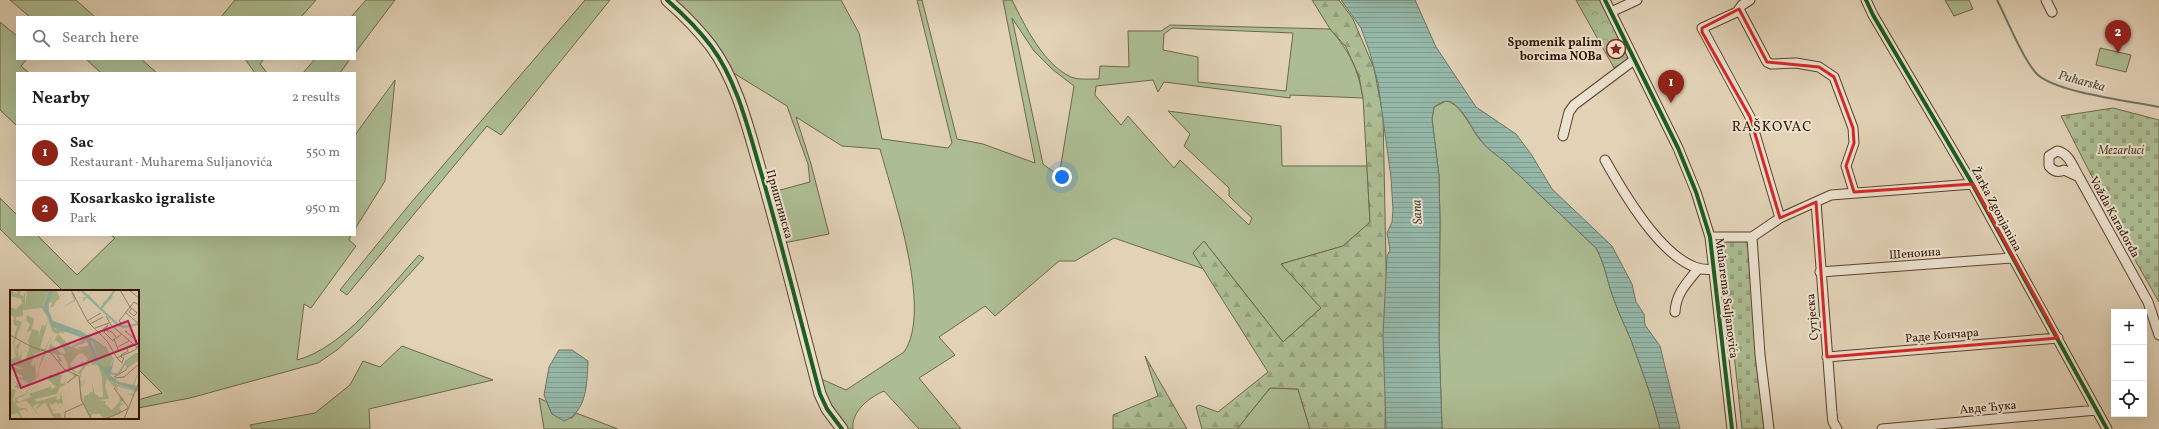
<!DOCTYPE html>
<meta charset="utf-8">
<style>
body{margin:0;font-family:Vollkorn,serif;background:#f6f6f6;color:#202124}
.controls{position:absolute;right:12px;bottom:12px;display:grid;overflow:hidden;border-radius:0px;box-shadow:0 4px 16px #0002}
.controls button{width:36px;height:36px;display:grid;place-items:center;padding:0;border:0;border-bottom:1px solid #e0e0e0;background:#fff;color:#202124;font:20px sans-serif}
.you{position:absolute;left:1062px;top:177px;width:14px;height:14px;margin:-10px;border:3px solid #fff;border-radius:50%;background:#1a73e8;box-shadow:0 0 0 6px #1a73e833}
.badge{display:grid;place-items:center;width:26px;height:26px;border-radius:50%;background:#8f2418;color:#fff;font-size:13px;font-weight:700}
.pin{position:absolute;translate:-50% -33px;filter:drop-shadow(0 1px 2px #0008)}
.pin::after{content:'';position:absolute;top:21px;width:14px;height:12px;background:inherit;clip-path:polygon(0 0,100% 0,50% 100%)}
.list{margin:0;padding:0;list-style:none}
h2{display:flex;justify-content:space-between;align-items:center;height:52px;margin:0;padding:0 16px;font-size:17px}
h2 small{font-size:13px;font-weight:400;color:#757577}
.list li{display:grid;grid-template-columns:26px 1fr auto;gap:12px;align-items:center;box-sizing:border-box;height:56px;padding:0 16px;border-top:1px solid #e0e0e0}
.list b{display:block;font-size:15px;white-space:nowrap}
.list p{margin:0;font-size:13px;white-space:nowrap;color:#757577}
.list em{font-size:13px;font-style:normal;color:#757577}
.icon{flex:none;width:22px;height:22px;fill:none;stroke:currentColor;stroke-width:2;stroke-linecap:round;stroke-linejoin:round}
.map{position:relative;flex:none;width:2159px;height:429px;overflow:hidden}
.search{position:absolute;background:#fff;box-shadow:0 4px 16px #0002;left:16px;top:16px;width:340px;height:44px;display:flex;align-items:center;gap:10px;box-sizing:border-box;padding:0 14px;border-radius:0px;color:#757577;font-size:15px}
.panel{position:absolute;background:#fff;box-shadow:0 4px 16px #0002;left:16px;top:72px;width:340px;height:164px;border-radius:0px}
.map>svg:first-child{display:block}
</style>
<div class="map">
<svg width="2159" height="429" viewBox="0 0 2159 429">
<defs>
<pattern id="forest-firs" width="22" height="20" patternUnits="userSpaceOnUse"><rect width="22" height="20" fill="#adbd93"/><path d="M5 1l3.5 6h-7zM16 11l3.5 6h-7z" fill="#95a17d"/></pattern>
<pattern id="cemetery-stones" width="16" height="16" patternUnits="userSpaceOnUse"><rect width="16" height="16" fill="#adbd93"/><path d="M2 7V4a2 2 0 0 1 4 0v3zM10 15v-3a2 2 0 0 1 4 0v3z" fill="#95a17d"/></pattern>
<pattern id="park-crowns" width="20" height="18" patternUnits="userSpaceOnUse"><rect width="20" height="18" fill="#adbd93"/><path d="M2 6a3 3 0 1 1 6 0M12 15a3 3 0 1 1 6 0" fill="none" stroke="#95a17d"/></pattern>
<pattern id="water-rules" width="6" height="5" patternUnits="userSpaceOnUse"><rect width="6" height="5" fill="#95b8a9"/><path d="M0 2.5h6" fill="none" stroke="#819d90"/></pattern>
</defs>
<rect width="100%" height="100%" fill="#e2d2b6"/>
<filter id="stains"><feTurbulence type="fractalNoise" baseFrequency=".005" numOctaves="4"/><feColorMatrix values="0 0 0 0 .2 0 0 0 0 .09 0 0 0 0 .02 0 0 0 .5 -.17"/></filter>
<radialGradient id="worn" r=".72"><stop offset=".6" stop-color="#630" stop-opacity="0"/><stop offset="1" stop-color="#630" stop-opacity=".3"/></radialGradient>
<path fill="#adbd93" stroke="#6e684a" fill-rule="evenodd" d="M10 0H76L95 17H30Z
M235 0H316L301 17H221Z
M366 0H395L355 53V17H351Z
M585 0H610L501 135 487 126 347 295 340 290 409 205Z
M669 0H841L859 33 882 139 948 148 952 143 917 0H922L957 139 983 144 1035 163 1003 0H1012C1025 26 1043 64 1071 77 1078 80 1091 79 1099 79L1100 66 1129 67 1128 31H1161L1170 25 1330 29C1350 52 1358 69 1363 98L1290 95V98L1164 82 1158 92 1153 80 1096 86 1095 95 1121 125 1128 116 1174 168 1180 160 1249 225 1252 218 1229 196V188L1184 146 1190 134 1168 111 1281 126 1282 166H1367L1370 223 1343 246 1281 264 1321 308 1283 342 1204 241 1193 253 1204 269 1114 238 1075 261H1059L995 316 985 306 939 337 955 355 919 378 961 429H919L884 391C870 397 851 411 853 429H843L833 416 819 378 846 390 904 352C933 310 893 197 880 149L842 146 796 117 811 164 829 234 784 243 769 193 810 182 808 164 787 106 727 69ZM1012 18 1034 51 1052 69 1074 86 1059 176 1043 164ZM1172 28 1293 33 1286 91 1198 82V57L1163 50 1164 34Z
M1945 0H1969L1973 9 1954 16Z
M0 22 17 36V59H27L21 66 29 73H17V126L0 110Z
M2100 48 2131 55 2126 72 2096 65Z
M86 59H141L157 73H101Z
M245 59H264L260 64 267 73H255Z
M315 59H350L340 73H303Z
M395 80 385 181 355 229V135Z
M1446 101C1461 103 1472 131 1481 141 1488 149 1495 154 1503 160L1596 248C1605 264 1607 281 1613 297 1619 316 1630 334 1636 354 1645 379 1654 403 1660 429H1442L1439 336 1440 221 1439 176 1432 119 1434 107Z
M0 198 17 215V235H37L77 275 115 238 110 235H351L349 240 356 246 311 308 304 304 297 360C343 348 387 290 419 255L424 258 360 329 337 350 318 363 190 398 138 408V400L162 393 138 369V291H63L0 229Z
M402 346 493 380 369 409 370 429H252L250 425 315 413 350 385 363 361 380 367Z
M1270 388 1298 389 1310 429H1237Z
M539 398 547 402 552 414 572 418 576 413 618 429H544Z"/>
<path fill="url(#forest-firs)" stroke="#6e684a" d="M1312 0H1339L1353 19 1374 68 1383 115 1387 312 1385 429H1310L1298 389 1270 388 1237 429H1202L1196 407 1199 405 1218 412 1268 372 1193 253 1204 241 1283 342 1321 308 1281 264 1343 246 1370 222 1363 98 1359 76 1346 47 1330 29Z
M1145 356 1187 429H1113V415L1158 396Z"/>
<path fill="url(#cemetery-stones)" stroke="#6e684a" d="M2113 108 2159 120V302L2131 253 2061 116Z
M1722 240H1736L1750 243 1765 429H1742Z"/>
<path fill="url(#park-crowns)" stroke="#6e684a" d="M1576 0H1600L1628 56 1627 60 1614 68Z"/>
<path fill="url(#water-rules)" stroke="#6c7665" d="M1341 0H1415L1436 47 1476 107 1516 134 1531 154 1552 189 1612 246 1632 284 1636 302 1644 314 1645 325 1660 346 1680 429H1660C1654 403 1645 379 1636 354 1630 334 1619 316 1613 297 1607 281 1605 264 1596 248L1503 160C1495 154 1486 148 1480 139 1471 128 1464 109 1451 102 1445 99 1438 104 1434 107L1432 119 1439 176 1440 221 1439 336 1442 429H1386L1383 335 1387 256 1390 250 1387 233 1392 222 1393 210 1391 177 1378 83 1370 53 1361 28Z
M559 350H572L588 361C587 383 587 412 564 421L552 414 544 395 549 367Z"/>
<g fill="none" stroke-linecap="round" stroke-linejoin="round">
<path stroke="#6c7665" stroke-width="2" d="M1997 0C2007 19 2024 62 2038 75 2059 93 2130 101 2159 107"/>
<defs>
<path id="minor" d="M1605 0 1678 148 1696 192 1710 237 1732 429
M1750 0 1742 5 1737 12 1702 28 1750 117 1780 218
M1866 0 1873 15 1969 178 2107 429
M2046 0 2052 12
M1739 9 1767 62 1771 64 1796 63 1819 67 1834 77 1853 128 1854 143 1846 166 1854 192
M1611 12 1637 0
M1563 136 1569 112 1574 105 1634 60
M1605 160C1623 192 1671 277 1714 269
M2079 177 2064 170C2058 173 2053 171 2049 166V156L2057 151C2069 153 2073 167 2079 177L2148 302 2159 335
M1816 202 1832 413 1833 422 1837 429
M1710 237H1752L1780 218 1831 195 1973 184
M1752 237 1760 355 1769 429
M1820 272 2012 258
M1675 312C1676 293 1687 283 1698 269
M1827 357 2058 338
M1882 429 2097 410"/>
<path id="tertiary" d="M667 0C683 14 698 29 711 46 737 81 748 128 760 169 782 244 800 319 820 394L827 409 842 429"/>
</defs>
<use href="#minor" stroke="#5c422e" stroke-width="11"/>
<use href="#tertiary" stroke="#5c422e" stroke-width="13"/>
<use href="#minor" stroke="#ece2d0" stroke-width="9"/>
<use href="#tertiary" stroke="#ece2d0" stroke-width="11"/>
<defs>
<path id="cycleway" d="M667 0C683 14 698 29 711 46 737 81 748 128 760 169 782 244 800 319 820 394L827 409 842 429
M1605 0 1678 148 1696 192 1710 237 1732 429
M1866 0 1873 15 1969 178 2107 429"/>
</defs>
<use href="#cycleway" stroke="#ece2d0" stroke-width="6"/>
<use href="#cycleway" stroke="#1b5e20" stroke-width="4"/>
</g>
<path fill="none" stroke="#d62828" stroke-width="3" stroke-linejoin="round" d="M1739 9 1767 62 1819 67 1834 77 1853 128 1854 143 1846 166 1854 192 1973 184 2058 338 1827 357 1816 202 1780 218 1750 117 1702 32V28Z"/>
<defs>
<symbol id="sight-ring" viewBox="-11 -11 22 22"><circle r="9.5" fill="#ece2d0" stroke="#8f2418" stroke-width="1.5"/><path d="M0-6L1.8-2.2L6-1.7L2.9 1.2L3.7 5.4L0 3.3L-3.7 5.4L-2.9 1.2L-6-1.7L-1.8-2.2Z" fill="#8f2418"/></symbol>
</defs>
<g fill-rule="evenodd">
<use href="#sight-ring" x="1605" y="38" width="22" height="22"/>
</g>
<g text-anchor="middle" stroke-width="4" stroke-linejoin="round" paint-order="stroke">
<g font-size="12" font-weight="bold" fill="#2f1200" stroke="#ece2d0" text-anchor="end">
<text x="1602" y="46">Spomenik palim<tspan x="1602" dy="14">borcima NOBa</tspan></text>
</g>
<g font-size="12" font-style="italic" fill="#55452c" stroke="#ece2d0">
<text x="2121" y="154">Mezarluci</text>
</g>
<g font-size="12" fill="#2f1200" stroke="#ece2d0">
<text transform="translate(780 204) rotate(74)" y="4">Приштинска</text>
<text transform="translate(1997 209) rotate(62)" y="4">Žarka Zgonjanina</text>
<text transform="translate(2115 217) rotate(61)" y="4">Vožda Karađorđa</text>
<text transform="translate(1915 253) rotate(-4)" y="4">Шеноина</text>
<text transform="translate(1727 298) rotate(83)" y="4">Muharema Suljanovića</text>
<text transform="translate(1812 317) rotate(-95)" y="4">Сутјеска</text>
<text transform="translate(1942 335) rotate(-5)" y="4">Раде Кончара</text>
<text transform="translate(1988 407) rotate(-5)" y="4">Авде Ћука</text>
</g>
<g font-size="13" font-style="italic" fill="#534c3b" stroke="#ece2d0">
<text transform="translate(2082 80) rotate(15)" y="5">Puharska</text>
<text transform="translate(1416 212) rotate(-93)" y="5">Sana</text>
</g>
<g font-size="14" letter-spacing="1" fill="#2f1200" stroke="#ece2d0">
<text x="1772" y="131">RAŠKOVAC</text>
</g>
</g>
<g transform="translate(10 290)">
<rect width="129" height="129" fill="#e2d2b6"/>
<path d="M17 0H39L33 15 37 27 32 18 13 20V26L6 27V30L12 32 4 53 7 65 6 56 11 51 8 60 9 69 12 59 11 70 15 71 20 56 18 51 22 40 17 42 20 34 16 30 17 25 24 29 22 39 29 41 27 51 32 35 35 36 38 31 30 58 35 59 43 42 36 59 38 60 45 42 41 54 52 64 56 63 51 55 46 50 43 53 48 44 61 57 74 49 77 52 63 57 72 61 67 57 79 56 80 59 78 67 72 63 67 65 60 74 67 84 58 78 57 80 58 74 53 65H48L52 71 49 72 47 65 36 61 27 84 34 61 24 64 21 75 24 76 25 71 26 88 30 80 28 87 14 98 9 94 11 97 9 99 4 97 7 94 0 90 11 95 14 97 19 93 0 84 12 88 13 86 0 79V75L11 80 12 78 0 74V70L6 67 3 52 7 36 4 35 3 30 1 31 5 29 0 23 15 18ZM44 0H47L49 6 55 3 49 7 50 9 55 6 61 3 65 4V11L51 18 64 10 61 3 46 11 43 17H41L42 12 39 13V25L36 13ZM70 0 78 5 85 0 79 5 91 19 94 11 95 13 105 0 101 6 103 7 91 19 108 35 77 7 72 14 75 10 72 11 74 8H68L76 7 71 1 66 4ZM82 51 93 56 103 68 98 82 89 71ZM88 74 101 92 125 101 122 108V105H116L124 103 123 101 107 96 108 101 97 89 95 96 99 109 88 110 89 107H93L92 87ZM63 84 67 85 53 96 50 97 47 104 25 109 26 112 47 106 46 110 50 109 51 101 53 116 51 113 48 114 51 119 46 112 42 115 40 112V115L42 120 47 118 42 121 44 124 50 123 52 129H44L35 112 27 119 34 129 27 119 26 117 30 113 23 116 21 114 31 128 16 110 5 114 10 118 17 115 10 118H16L19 123 15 119 9 121 13 129 7 123 0 125V101L3 100 0 98 6 100 3 109 5 113V108L17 103 16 101 38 93 17 101 18 103 13 106V108L12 106 6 109 9 112 21 107 19 104 40 97 39 94 42 99 46 97 38 89 39 85H52L50 93 54 94 56 88 55 94 64 87ZM80 104 83 111 79 113 92 111 102 120 110 111 109 104 114 110 110 114 115 112 109 117 112 122 94 129H87L93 128 90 124H82L81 129 72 110 74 113V106Z" fill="#adbd93"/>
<path d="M0 0 7 4V0H11L10 4 13 6 17 0 15 6V18L18 19 0 23V17L6 19 12 13 11 9 0 6ZM37 28 43 38 67 44 75 48 79 53 90 80 87 75H82L80 69 77 74 81 76H76L72 81 70 90 74 91 75 86 74 96 73 91 71 90 72 96 70 97 74 113 72 110 69 94 70 84H67L72 78 71 71 75 74 78 69 72 63 78 67 79 64 76 63 80 59 77 51 67 45 56 41 52 44V42L47 44 43 42ZM127 64H129L128 71 118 78 115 75 110 83 115 72ZM82 93 85 104 89 106V110L95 111 96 113H79L83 111 79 107 80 102H83Z" fill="#adbd93"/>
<path d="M39 0H44L37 17 43 31 71 41 96 57 104 70 101 83H108L116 70 126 63H129L117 71 110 83 105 85 99 84 109 92 123 95 129 80 124 95 129 98V102L100 91 87 73 76 49 42 37 33 17ZM81 51 93 56 99 63 103 70 101 76 94 77 90 73Z" fill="#95b8a9" fill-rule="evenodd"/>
<path fill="none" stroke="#95b8a9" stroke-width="2" d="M71 0 107 34M90 20 105 0M106 34 114 37 129 34"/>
<path fill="none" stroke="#9a856d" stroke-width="1" d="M61 0 78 32 97 51 107 68 125 60 129 55M110 0 120 17M119 0 129 8M120 17 127 23 124 26 119 22 122 18M115 22 129 34M96 26 101 35 129 59M77 31 91 23M80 34 93 27M112 34 109 31 124 12 129 15M98 35 94 42 102 50M85 38 99 33M96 40 102 42 106 47M117 42 115 41 127 51M89 43 98 35M0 45 22 57 41 63 55 80 69 86 71 109 81 129M104 49 109 62M102 51 112 44M108 57 119 51M110 60 123 54M107 68 112 73 114 67M112 68 111 65 118 61 116 57M104 87 116 80 118 76M105 88 114 87 129 74M57 93 67 85M104 98 118 117 117 119 109 123M55 129V122L73 114M95 129 110 123M114 129 129 92"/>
<path fill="#c2185b" fill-opacity="0.15" stroke="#c2185b" stroke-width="2" d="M118 31 127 54 11 98 2 75Z"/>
<rect width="129" height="129" fill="none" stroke="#2f1200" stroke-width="2"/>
</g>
<rect width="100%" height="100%" filter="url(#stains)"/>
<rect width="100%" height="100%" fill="url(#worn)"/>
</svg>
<div class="controls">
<button>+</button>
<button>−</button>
<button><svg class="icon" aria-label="locate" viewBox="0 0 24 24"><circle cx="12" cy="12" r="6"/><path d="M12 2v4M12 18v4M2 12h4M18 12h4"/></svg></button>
</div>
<div class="you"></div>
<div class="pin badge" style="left:1671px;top:103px">1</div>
<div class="pin badge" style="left:2118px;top:53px">2</div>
<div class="search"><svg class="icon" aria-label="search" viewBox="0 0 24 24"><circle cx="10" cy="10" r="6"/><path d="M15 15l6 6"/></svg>Search here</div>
<section class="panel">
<h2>Nearby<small>2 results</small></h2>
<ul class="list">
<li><span class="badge">1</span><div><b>Sac</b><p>Restaurant · Muharema Suljanovića</p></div><em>550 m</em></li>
<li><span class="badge">2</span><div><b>Kosarkasko igraliste</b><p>Park</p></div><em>950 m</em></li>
</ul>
</section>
</div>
